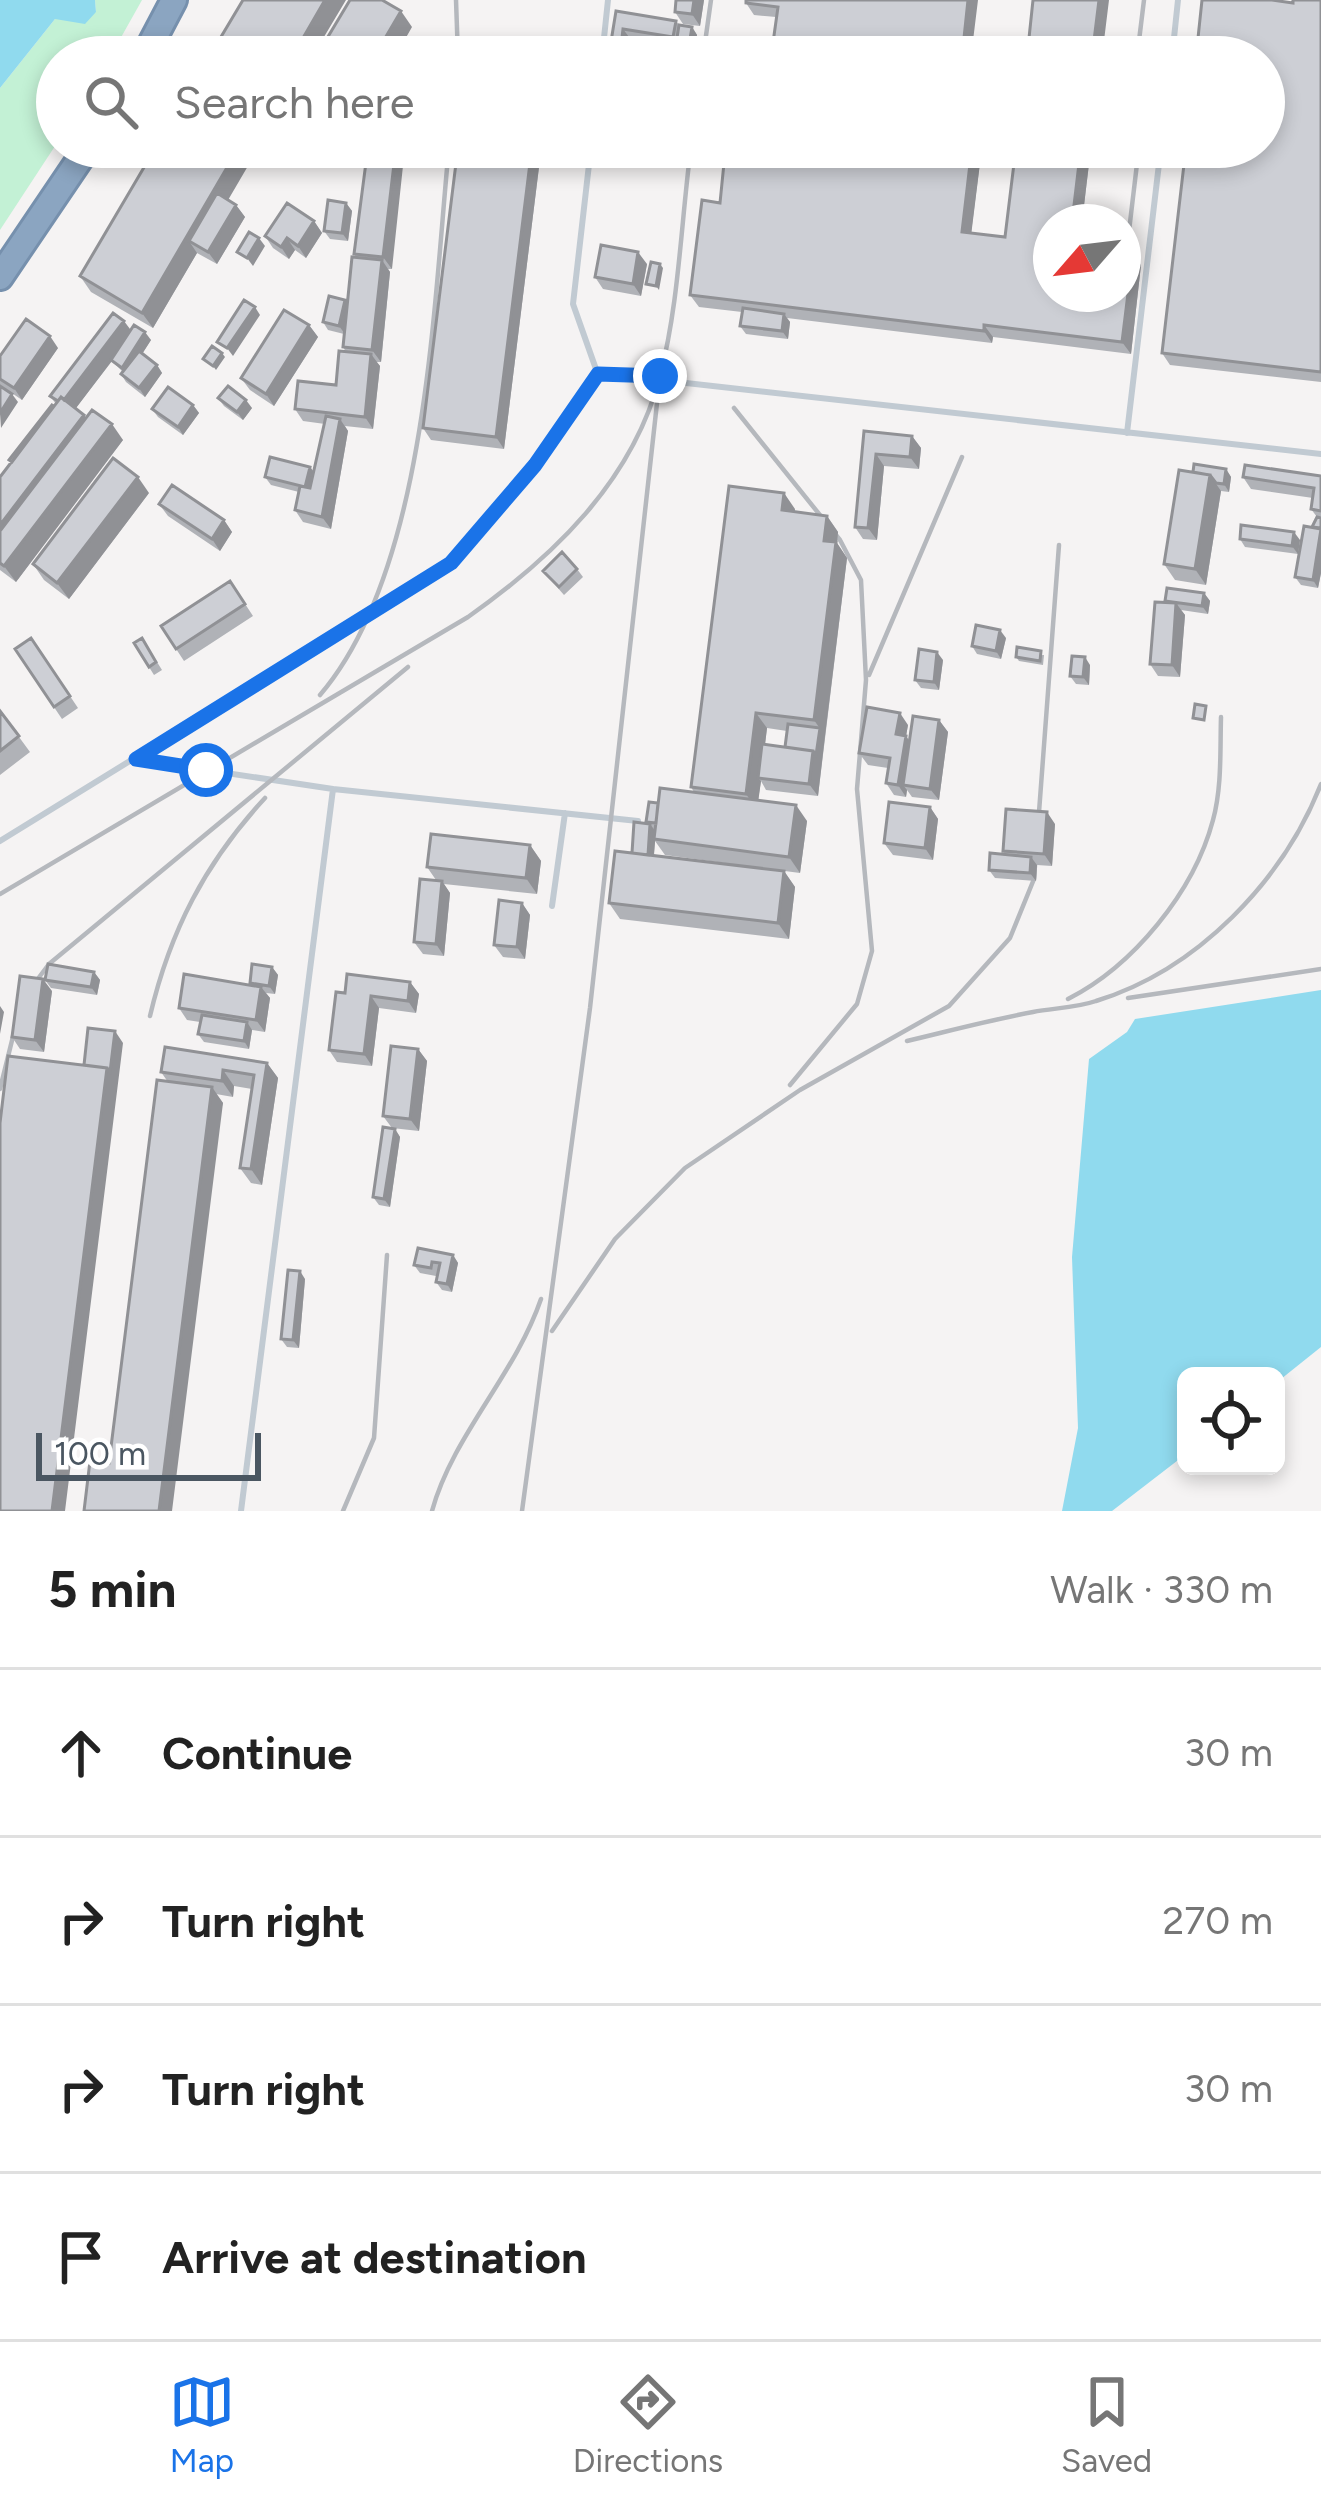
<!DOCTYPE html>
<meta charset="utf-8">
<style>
body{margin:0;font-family:Figtree,sans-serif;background:#f6f6f6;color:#222}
.controls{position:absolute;right:36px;bottom:36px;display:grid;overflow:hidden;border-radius:18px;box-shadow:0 6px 18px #0003}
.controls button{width:108px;height:108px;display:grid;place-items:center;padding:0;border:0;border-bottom:3px solid #e0e0e0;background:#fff;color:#222;font:60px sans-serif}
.compass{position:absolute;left:1033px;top:204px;width:108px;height:108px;border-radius:50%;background:#fff;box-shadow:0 6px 18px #0003;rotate:242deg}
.scale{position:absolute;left:36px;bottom:30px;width:225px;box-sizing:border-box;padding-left:12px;border:6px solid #4a5661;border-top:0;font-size:33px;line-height:42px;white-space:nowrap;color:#4a5661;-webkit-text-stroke:9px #fff;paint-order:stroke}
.stop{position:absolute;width:36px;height:36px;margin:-27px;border:9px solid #1a73e8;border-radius:50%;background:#fff}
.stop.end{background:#1a73e8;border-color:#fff;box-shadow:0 3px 12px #0008}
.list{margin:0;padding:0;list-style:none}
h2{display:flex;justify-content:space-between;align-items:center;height:156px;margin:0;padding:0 48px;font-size:51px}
h2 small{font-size:39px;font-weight:400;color:#767676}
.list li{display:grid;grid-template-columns:78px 1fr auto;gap:36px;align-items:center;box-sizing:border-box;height:168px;padding:0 48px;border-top:3px solid #e0e0e0}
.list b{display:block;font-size:45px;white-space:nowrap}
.list em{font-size:39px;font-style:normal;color:#767676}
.icon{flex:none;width:66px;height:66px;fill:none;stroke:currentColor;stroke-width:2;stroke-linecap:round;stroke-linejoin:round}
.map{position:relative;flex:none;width:1321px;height:1511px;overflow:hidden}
.search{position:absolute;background:#fff;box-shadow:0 6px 18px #0003;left:36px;right:36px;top:36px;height:132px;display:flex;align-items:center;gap:30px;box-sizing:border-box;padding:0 42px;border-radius:66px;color:#767676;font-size:45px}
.sheet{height:828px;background:#fff}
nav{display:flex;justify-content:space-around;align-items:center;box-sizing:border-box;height:168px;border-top:3px solid #e0e0e0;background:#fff;font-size:33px;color:#767676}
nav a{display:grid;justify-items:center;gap:6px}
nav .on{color:#1a73e8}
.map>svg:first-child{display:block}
</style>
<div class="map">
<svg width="1321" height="1511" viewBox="0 0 1321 1511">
<rect width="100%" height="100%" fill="#f5f3f3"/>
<path fill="#c3f1d5" d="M95 0H142L110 57H57V143L0 230V88L55 19 96 12Z"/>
<path fill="#90daee" d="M0 0H95L96 12 85 24 55 19 0 88Z
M1321 990V1347L1276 1383V1376H1186V1454L1112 1511H1062L1078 1428 1072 1257 1089 1059 1127 1032 1135 1019Z"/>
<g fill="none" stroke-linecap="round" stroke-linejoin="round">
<defs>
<path id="highway" d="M144 57 174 0
M0 277 88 147"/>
</defs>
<use href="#highway" stroke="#7690ad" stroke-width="30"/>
<path stroke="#c1cad2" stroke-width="6" d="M602 57 608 0
M1172 57 1178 0
M591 147 573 304 597 372
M1127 433 1161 147
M140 760 333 789 241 1511
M333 789 638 821
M0 841 451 563 535 465 597 373 1321 454
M552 906 565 813"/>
<use href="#highway" stroke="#8ba5c1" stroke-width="24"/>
<path stroke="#b5b8bd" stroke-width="4.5" d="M456 0 458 57
M703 57 711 0
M1137 57 1144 0
M1126 256 1139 147
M734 408 840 540 861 580 866 680 857 789 872 951 857 1004 790 1085
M869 675 962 457
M320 695C427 570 433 308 449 147
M0 894 468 617C553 557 633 481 660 376 679 304 681 222 691 147
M1128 998 1321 969
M1068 999C1133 966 1194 892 1213 820 1222 787 1220 751 1221 717
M150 1016C170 931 205 863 265 798
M907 1041C949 1031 990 1020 1033 1012 1053 1008 1076 1008 1096 1001 1197 970 1283 881 1321 784
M0 1089 22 1000 49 964 408 667
M552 1331 615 1239 685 1168 800 1090 949 1006 1010 938 1034 879 1059 545
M343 1511 374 1438 387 1255
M432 1511C453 1435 515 1375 541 1299
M522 1511 590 1008 660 376"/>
</g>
<path fill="#b0b2b7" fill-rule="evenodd" d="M676 0H704L700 26 683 24 675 12Z
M978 0 776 17 754 15 746 3Z
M1282 0V2L1293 3 1321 0V382L1170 365 1162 353Z
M616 11 676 21 679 25 692 27 697 35 694 57H674L675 48 632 41 629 57H612L609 54Z
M368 147 392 269H388L390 272 381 362H376L380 366 373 429 345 426 348 431 331 529 303 522 295 510 299 492 271 485 265 477 310 467 314 472 325 424 303 421 295 409 336 385 346 352 343 347 344 334 328 330 323 322 345 300 347 303 357 258 354 254Z
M680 147 677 168 619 161 611 149Z
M982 147 971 233 1005 237 1016 147H1091L1082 222 1051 294 1141 265 1131 354 993 337 992 343 787 318 790 322 788 339 746 334 740 326 742 312 699 307 690 295 720 203 746 166Z
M540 159 504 449 431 440 423 428Z
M228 200 236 205 245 217 217 264 197 253 153 328 91 292 80 276Z
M346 203 352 211 348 241 330 239 324 231Z
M314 221 322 233 306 258 295 250 289 259 273 248 265 236Z
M647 264 641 296 603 289 595 277Z
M309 325 318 337 274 406 250 390 241 378Z
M130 330 151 340 142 354 157 365 162 373 145 397 126 382 121 374 123 372 112 361 75 409 86 418 123 440 16 582 0 570V477L56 404 50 396Z
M58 348 22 400 0 385V356Z
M218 398 252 408 243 420 224 406Z
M193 405 199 413 183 435 158 417 152 409Z
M864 431 912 436 921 448 919 469 884 466 877 540 863 539 855 527Z
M1226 469 1231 477 1229 492 1221 491 1206 585 1175 580 1164 564 1193 472Z
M1321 476V573L1318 588 1301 585 1295 577 1317 517 1311 509 1313 498 1251 489 1243 477Z
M149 493 69 599 44 580 33 564Z
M784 493 795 511 827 516 838 532 837 543 847 558 818 796 766 790 761 781 758 800 807 821 800 873 665 855 655 841 654 856 784 871 795 887 789 939 620 919 609 903 647 823 694 792 691 787ZM767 728 787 731 785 747 765 744Z
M159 504 224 520 232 532 220 551 168 516Z
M1240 539 1300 540 1298 554 1245 547Z
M577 569 583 577 564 595 543 571Z
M230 581 253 616 184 661 161 626Z
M1204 593 1210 601 1208 614 1181 610 1185 615 1180 677 1158 676 1150 664 1166 602Z
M31 638 78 708 62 719 15 649Z
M142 638 162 670 154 675 134 643Z
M1006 638 1001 659 977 654 972 646Z
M1044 655 1043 665 1019 661 1016 657Z
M943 660 939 690 921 688 915 680Z
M1090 665 1089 685 1076 684 1070 676Z
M0 711 30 752 0 775Z
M939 720 948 732 939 800 912 797 907 790 906 797 894 795 886 783 888 768 868 765 859 753 908 725 906 736 909 741Z
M930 807 938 819 933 860 893 855 884 843Z
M1055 824 1052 866 1037 865 1036 881 995 878 989 870 1006 855 1003 851Z
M530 845 541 861 537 894 444 884 450 893 444 956 423 954 414 942 436 880 427 867Z
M522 903 530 915 525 959 503 957 494 945Z
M272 967 278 975 275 994 266 993 270 998 265 1032 252 1030 249 1049 204 1042 198 1034 200 1022 187 1020 179 1008 251 985Z
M94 972 100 980 97 995 51 988 45 980Z
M410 982 419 994 416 1013 379 1008 372 1066 337 1062 329 1050 345 993Z
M52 991 44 1052 20 1049 12 1037Z
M418 1049 427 1061 419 1131 392 1128 383 1116Z
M267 1063 278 1078 262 1185 251 1183 240 1168 252 1089 234 1086 233 1097 216 1094 223 1103 109 1463 168 1082 161 1072Z
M395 1129 400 1137 390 1207 379 1205 373 1197Z
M453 1255 458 1263 452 1292 442 1290 436 1282 439 1270 436 1276 420 1273 414 1265Z
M305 1279 299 1348 287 1347 281 1339Z"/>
<path fill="#909195" d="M325 0H346L312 57H292Z
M694 0H704L700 26 692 14Z
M968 0H978L971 57H962Z
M1099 0H1109L1102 57H1092Z
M401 11 412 27 395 57H374Z
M692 27 697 35 694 57H687Z
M623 29 632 41 629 57H621L620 55Z
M239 147H259L200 248 189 241 197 253 153 328 142 313Z
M396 147H405L392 269 383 257Z
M532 147 540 159 504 449 496 437Z
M670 147H680L677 168 669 156Z
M972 147H982L970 244 962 232Z
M1081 147H1091L1082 222H1072Z
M346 203 352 211 348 241 342 233Z
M236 205 245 217 217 264 208 252Z
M314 221 322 233 306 258 298 246Z
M259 238 265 246 253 266 247 258Z
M287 238 295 250 289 259 281 247Z
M638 252 647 264 641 296 633 284Z
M1133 253 1141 265 1131 354 1122 342Z
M382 260 390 272 381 362 372 350Z
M660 264 663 268 659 290 656 286Z
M345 300 351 308 345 334 339 326Z
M255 307 260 315 233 356 227 348Z
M784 314 790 322 788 339 782 331Z
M124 321 133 333 70 416 61 404Z
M309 325 318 337 274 406 266 394Z
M984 325 993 337 992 343 984 331Z
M145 332 151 340 128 376 122 368Z
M50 336 58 348 22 400 14 388Z
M222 353 225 357 216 370 213 366Z
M371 354 380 366 373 429 365 417Z
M157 365 162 373 145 397 139 388Z
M12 394 18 402 1 428 0 413Z
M246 400 252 408 243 420 237 412Z
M193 405 199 413 183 435 178 427Z
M84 415 95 431 0 556V525Z
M340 419 348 431 331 529 322 517Z
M112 424 123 440 16 582 4 566Z
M912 436 921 448 919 469 910 457Z
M876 454 884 466 877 540 868 528Z
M310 467 316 475 311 495 305 487Z
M1226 469 1231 477 1229 492 1224 484Z
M1210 475 1221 491 1206 585 1195 569Z
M138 477 149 493 69 599 57 583Z
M784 493 795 509 793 526 782 510Z
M827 516 838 532 837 543 847 558 825 736 814 720 824 541Z
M224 520 232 532 220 551 212 539Z
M1294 532 1300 540 1298 554 1292 546Z
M1321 532V573L1318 588 1313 580Z
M1204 593 1210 601 1208 614 1202 606Z
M1176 603 1185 615 1180 677 1172 665Z
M1000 630 1006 638 1001 659 996 651Z
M937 652 943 660 939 690 934 682Z
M1085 657 1090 665 1089 685 1083 677Z
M756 713 767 728 761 778H758L761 781 757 810 746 794Z
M900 713 908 725 906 736 914 748 903 785 907 790 906 797 898 785 896 734Z
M939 720 948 732 939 800 930 789Z
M820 728 825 736 818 796 809 784 813 751Z
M796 805 807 821 800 873 789 857Z
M930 807 938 819 933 860 925 848Z
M1047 812 1055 824 1052 866 1044 854Z
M650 824 656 832 653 863 648 855Z
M530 845 541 861 537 894 526 878Z
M1031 857 1037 865 1036 881 1030 873Z
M784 871 795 887 789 939 778 923Z
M442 881 450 893 444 956 436 944Z
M522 903 530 915 525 959 517 947Z
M272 967 278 975 275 994 269 986Z
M94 972 100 980 97 995 91 987Z
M43 979 52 991 44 1052 35 1040Z
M410 982 419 994 416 1013 408 1001Z
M261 987 270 998 265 1032 256 1020Z
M371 996 379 1008 372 1066 364 1054Z
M0 1006 4 1012 0 1034Z
M247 1022 252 1030 249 1049 244 1041Z
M115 1031 123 1043 65 1511H52L107 1068Z
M418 1049 427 1061 419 1131 410 1119Z
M267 1063 278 1078 262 1185 251 1169Z
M223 1070 234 1086 233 1097 222 1081Z
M212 1087 223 1103 172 1511H159Z
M395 1129 400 1137 390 1207 384 1199Z
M453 1255 458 1263 452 1292 447 1284Z
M300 1271 305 1279 299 1348 293 1340Z"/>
<path fill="#cdcfd5" stroke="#909195" stroke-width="3" d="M243 0H325L292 57H209Z
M350 0H382L401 11 374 57H331L320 50Z
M676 0H694L692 14 675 12Z
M746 0H968L962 57H771L778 7 746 3Z
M1033 0H1099L1092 57H1027Z
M1202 0H1272L1293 3V0H1321V372L1162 353 1186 147H1264V57H1196Z
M616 11 676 21 673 37 623 29 620 55 609 54Z
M679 25 692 27 687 57H674Z
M156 147H239L142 313 80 276Z
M368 147H396L383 257 354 254Z
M458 147H532L496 437 423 428Z
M611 147H670L669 156 611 149Z
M748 147H972L962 232 1005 237 1016 147H1081L1072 222H1051V294H1123V252L1133 253 1122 342 984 325V331L690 295 702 200 720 203 724 163 746 166Z
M217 193 236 205 208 252 189 241Z
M328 200 346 203 342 233 324 231Z
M287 203 314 221 298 246 287 238 281 247 265 236Z
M249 232 259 238 247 258 237 252Z
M601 245 638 252 633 284 595 277Z
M352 257 382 260 372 350 343 347Z
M651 262 660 264 656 286 646 284Z
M329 296 345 300 339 326 323 322Z
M244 300 255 307 227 348 217 342Z
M743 308 784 314 782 331 740 326Z
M284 310 309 325 266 394 241 378Z
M113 313 124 321 64 400 61 397 58 401 50 396Z
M26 319 50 336 14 388 0 379V356Z
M134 325 145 332 122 368 111 360Z
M212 346 222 353 213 366 203 359Z
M139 351 157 365 139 388 121 374Z
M339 351 371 354 365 417 295 409 298 381 336 385Z
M0 386 12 394 0 413Z
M228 386 246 400 237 412 218 398Z
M168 387 193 405 178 427 152 409Z
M61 397 84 415 0 525V477Z
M52 405 54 406 12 462 9 460Z
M92 410 112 424 4 566 0 563V531Z
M326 416 340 419 322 517 295 510 300 486 310 488Z
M864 431 912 436 910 457 876 454 868 528 855 527Z
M270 457 310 467 305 487 265 477Z
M113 458 138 477 57 583 33 564Z
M1194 464 1226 469 1224 484 1216 483 1210 475 1193 472Z
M1245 465 1321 476V511L1311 509 1314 488 1243 477Z
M1179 470 1210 475 1195 569 1164 564Z
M172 485 224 520 212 539 159 504Z
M729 486 784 493 782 510 827 516 824 541 836 542 814 720 756 713 746 794 691 787Z
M1317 517 1321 518V528L1312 527Z
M1241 525 1294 532 1292 546 1240 539Z
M1304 526 1321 529 1313 580 1295 577Z
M562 552 577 569 559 587 543 571Z
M230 581 245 604 176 649 161 626Z
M1167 588 1204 593 1202 606 1165 601Z
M1155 602 1176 603 1172 665 1150 664Z
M976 625 1000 630 996 651 972 646Z
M31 638 70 696 54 707 15 649Z
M142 638 156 662 149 667 134 643Z
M1017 647 1041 651 1040 661 1016 657Z
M919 649 937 652 934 682 915 680Z
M1072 656 1085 657 1083 677 1070 676Z
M1195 704 1206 706 1204 720 1193 718Z
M867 707 900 713 896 734 906 736 898 785 886 783 890 758 859 753Z
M0 711 19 736 0 751Z
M913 716 939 720 930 789 903 785Z
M788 724 820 728 816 755 813 751 785 747Z
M762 744 813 751 809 784 758 778Z
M660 788 796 805 789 857 654 839Z
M649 802 658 803 656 823 646 822Z
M889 802 930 807 925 848 884 843Z
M1006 809 1047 812 1044 854 1003 851Z
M634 822 650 824 648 855 632 853Z
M431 834 530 845 526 878 427 867Z
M615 851 784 871 778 923 609 903Z
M990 853 1031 857 1030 873 989 870Z
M420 879 442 881 436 944 414 942Z
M499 900 522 903 517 947 494 945Z
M48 964 94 972 91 987 45 980Z
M252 964 272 967 269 986 250 983Z
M184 974 261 987 256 1020 179 1008Z
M347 974 410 982 408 1001 371 996 364 1054 329 1050 336 992 345 993Z
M20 976 43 979 35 1040 12 1037Z
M202 1015 247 1022 244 1041 198 1034Z
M88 1028 115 1031 110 1072 107 1068 84 1065Z
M391 1046 418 1049 410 1119 383 1116Z
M165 1047 267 1063 251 1169 240 1168 254 1075 223 1070 222 1081 161 1072Z
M8 1056 107 1068 52 1511H0V1123Z
M157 1080 212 1087 159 1511H84L90 1461 109 1463Z
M383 1127 395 1129 384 1199 373 1197Z
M418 1248 453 1255 447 1284 436 1282 440 1263 432 1262 431 1268 414 1265Z
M288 1270 300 1271 293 1340 281 1339Z"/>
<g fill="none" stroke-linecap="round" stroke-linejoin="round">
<path stroke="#1a73e8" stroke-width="15" d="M206 770 136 759 451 563 535 465 598 374 660 376"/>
</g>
</svg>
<div class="controls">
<button><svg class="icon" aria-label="locate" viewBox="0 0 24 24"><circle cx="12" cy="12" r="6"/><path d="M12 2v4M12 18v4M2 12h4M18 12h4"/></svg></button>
</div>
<svg class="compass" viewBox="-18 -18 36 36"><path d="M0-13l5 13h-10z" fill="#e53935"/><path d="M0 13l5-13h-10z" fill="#767676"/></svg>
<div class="scale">100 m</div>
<div class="stop" style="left:206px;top:770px"></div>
<div class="stop end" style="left:660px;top:376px"></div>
<div class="search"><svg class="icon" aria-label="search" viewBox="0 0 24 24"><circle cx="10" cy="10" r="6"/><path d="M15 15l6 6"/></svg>Search here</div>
</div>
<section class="sheet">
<h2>5 min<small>Walk · 330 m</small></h2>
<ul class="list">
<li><svg class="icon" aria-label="ahead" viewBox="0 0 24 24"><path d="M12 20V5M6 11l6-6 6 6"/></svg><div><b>Continue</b></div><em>30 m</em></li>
<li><svg class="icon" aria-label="right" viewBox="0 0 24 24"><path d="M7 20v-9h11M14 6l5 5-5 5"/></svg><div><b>Turn right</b></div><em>270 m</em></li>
<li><svg class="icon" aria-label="right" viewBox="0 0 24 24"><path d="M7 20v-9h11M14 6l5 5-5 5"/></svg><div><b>Turn right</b></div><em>30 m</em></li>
<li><svg class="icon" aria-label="arrive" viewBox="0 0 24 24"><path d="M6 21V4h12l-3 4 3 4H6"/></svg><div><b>Arrive at destination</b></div></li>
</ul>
</section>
<nav>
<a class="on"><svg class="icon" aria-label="map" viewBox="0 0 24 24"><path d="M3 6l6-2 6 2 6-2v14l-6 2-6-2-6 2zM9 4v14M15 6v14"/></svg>Map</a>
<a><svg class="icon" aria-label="directions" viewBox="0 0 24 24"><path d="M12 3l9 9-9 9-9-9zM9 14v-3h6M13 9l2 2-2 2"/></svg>Directions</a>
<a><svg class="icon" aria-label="saved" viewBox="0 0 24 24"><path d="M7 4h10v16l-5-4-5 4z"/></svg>Saved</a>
</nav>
